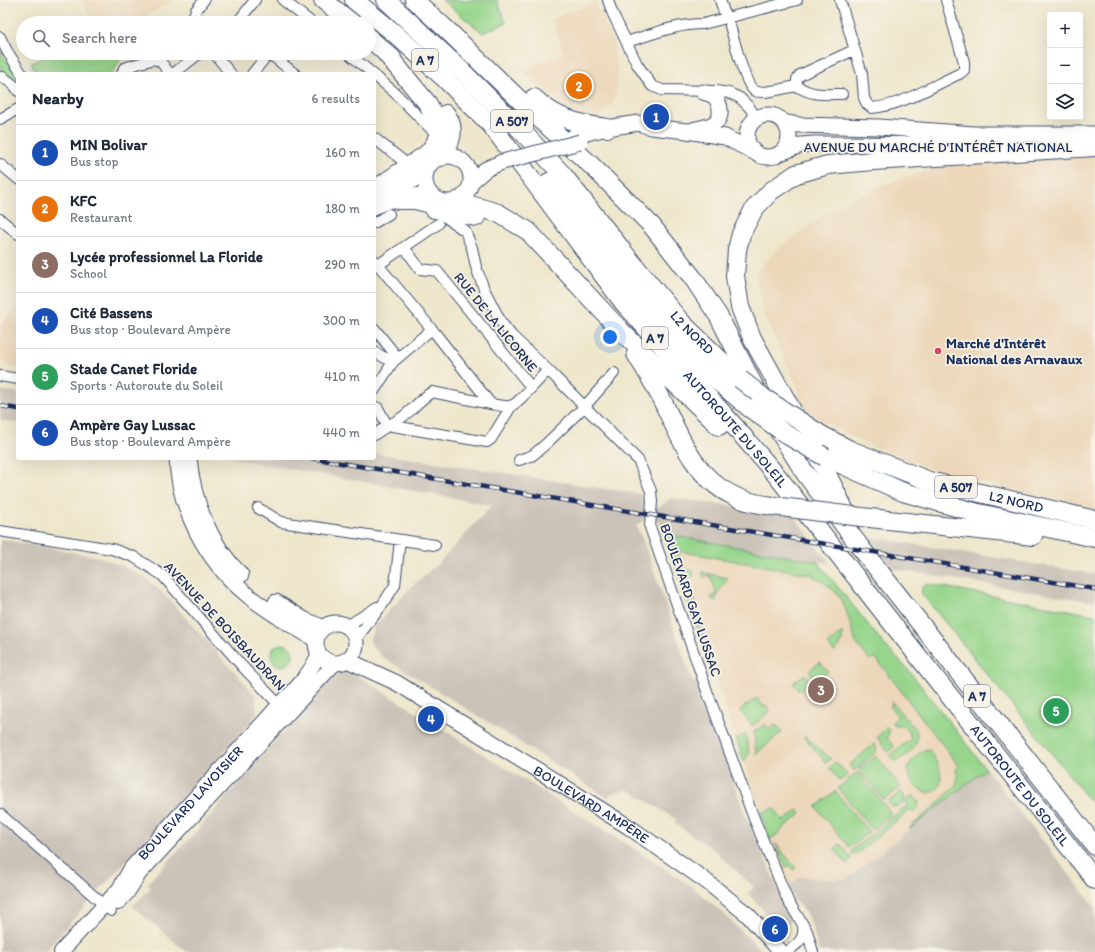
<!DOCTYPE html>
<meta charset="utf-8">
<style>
body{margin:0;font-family:Itim,sans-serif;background:#f6f6f7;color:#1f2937}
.controls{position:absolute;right:12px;top:12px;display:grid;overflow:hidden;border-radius:4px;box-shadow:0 4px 16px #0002}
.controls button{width:36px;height:36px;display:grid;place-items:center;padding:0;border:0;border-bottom:1px solid #e0e1e3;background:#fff;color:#1f2937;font:20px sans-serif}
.you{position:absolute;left:610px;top:337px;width:14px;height:14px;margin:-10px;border:3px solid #fff;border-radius:50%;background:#1a73e8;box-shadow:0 0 0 6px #1a73e833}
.badge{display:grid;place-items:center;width:26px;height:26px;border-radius:50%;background:#d93025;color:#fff;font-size:13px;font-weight:700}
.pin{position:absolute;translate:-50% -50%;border:2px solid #fff;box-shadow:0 1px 4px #0006}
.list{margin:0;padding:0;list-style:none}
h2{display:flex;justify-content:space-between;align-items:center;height:52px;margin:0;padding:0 16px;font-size:17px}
h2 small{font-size:13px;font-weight:400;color:#747a83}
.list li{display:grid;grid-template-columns:26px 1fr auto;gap:12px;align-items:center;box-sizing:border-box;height:56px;padding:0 16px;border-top:1px solid #e0e1e3}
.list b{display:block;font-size:15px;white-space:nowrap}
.list p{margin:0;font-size:13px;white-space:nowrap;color:#747a83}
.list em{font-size:13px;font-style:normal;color:#747a83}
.icon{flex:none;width:22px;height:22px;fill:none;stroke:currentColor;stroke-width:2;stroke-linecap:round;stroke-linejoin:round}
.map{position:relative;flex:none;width:1095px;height:952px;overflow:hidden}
.search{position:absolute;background:#fff;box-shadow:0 4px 16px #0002;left:16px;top:16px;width:360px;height:44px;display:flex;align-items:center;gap:10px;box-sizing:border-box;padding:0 14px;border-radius:22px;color:#747a83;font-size:15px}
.panel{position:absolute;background:#fff;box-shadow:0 4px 16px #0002;left:16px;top:72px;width:360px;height:388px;border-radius:4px}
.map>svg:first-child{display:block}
</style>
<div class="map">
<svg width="1095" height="952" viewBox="0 0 1095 952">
<rect width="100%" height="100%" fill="#f7f3e8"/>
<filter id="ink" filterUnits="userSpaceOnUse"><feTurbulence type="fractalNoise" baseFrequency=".025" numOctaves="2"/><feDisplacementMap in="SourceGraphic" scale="8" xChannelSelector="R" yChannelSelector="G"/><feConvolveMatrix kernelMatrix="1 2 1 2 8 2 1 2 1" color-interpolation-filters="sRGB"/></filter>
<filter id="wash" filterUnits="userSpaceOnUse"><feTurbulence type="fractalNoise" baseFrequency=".012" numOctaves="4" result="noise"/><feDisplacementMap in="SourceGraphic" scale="16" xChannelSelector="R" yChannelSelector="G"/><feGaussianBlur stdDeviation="0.9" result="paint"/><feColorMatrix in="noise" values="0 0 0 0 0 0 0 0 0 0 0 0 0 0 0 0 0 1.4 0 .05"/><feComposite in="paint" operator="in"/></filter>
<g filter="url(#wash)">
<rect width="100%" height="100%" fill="#eee7cc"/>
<path fill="#ecd7ba" d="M82 0H174L141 20 133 23H105L102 17 93 22Z
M596 2 613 40 618 75 614 103 599 116 570 112 543 91 522 70 564 53 552 19Z
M1095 155V509L940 472 894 455 861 441 824 422 794 402 799 395V389L763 313 756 275 758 271 776 250 820 218 837 207 879 186 919 173 952 165Z
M18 303V368L8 366 6 361 0 360V326Z
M664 534 817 561 887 648 906 667 986 769 846 880 800 877 788 887 776 857 727 712Z"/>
<path fill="#cbc2b8" d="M0 390 18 393V423L0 420Z
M374 453 640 494 644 504 660 507 671 498 792 514 830 563 664 533 658 520 645 519 636 526 644 543 693 683 699 681 743 810 792 920 781 928 748 894 754 887 721 857 716 851 675 824 676 819 629 790 611 793 608 798 459 704 389 661 381 656 372 645 370 639 374 627 411 587 440 562 492 505 230 458H374Z
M869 537 1095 574V602L893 569Z
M0 539 99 557 127 568 147 579 167 597 256 696 257 715 44 952H0Z
M343 672H352L666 869 695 889 728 918 763 952H186L132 906 151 888 147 884 199 828 334 675Z
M986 769 1095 907V952H819L812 926 805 912 795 901 788 887 800 877 846 880Z"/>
<path fill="#96d58b" stroke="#588274" d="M442 0H497L506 23 483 33Z
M0 51 18 76V87L2 70 0 71Z
M52 53H121L123 55 112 74H36L31 63Z
M664 534 817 561 887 648 906 667 986 769 910 829 909 828 932 809 956 785 958 779 956 769 959 766 875 657 870 660C865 654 859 648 855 640 852 631 850 622 847 613 843 598 829 583 814 577V575L678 551 684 569 692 571 694 576 687 578 702 620 697 622 704 639 702 642Z
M702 572 728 578 718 593 715 603 711 597 717 594 710 575 704 577Z
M928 584 1095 615V807L922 594V587Z
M842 632C844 641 841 646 834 652L828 644Z
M271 655a11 11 0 1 1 22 0a11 11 0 1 1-22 0Z
M820 662 828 672 816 680 809 671Z
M805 674 812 684 809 686 808 685 800 691 793 683Z
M757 698 764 707 766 706 770 711 753 726 740 711 741 709Z
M891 701 916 730C921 743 909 756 896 761L890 755 912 738 910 736 909 731 903 726H895L892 722 898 717 890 706 892 704Z
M765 724 769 729 776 725 782 732 756 754 754 732Z
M887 727 890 730 887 738 894 747 888 752 877 737Z
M746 734 749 753 744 762 736 739Z
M805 736 831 759 826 763 804 737Z
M874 744 877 748 876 749 877 751 854 771 849 765Z
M927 749 929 750C964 798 912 807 908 768 912 759 918 752 927 749Z
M876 756 901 787 884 800 859 769Z
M836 762 848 775 840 781 829 768Z
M858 772 892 814 872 830 838 788Z
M835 791 869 832 850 848 816 807Z
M901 791 904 795V802L913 795 919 803 918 807 913 813 910 810 855 855 851 851 907 806 904 802 897 807 892 806 888 802Z
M774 808 784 821 798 810 801 814 781 830 780 832 770 840 761 813Z
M775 843 796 868 793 870 789 865 786 868Z
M840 844 852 858 847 864 834 849Z"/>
</g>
<g filter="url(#ink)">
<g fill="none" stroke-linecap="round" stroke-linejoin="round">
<defs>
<path id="street" d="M283 0 312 23
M608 0 612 12 637 64 652 86 662 90 716 91 729 93 740 98 750 108 756 118
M720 0 726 18
M840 0 862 74 864 98 867 104 872 108C901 106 932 86 959 74L964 70V62L946 0
M191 23 196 10 204 0
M237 23 255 0
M730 26C734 38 745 87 755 91 763 95 788 87 797 86
M0 37 7 51 22 74
M627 42C652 34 677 24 703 24L797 0
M214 53 231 74
M269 53 295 74
M348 53 373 74
M122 74 124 68 154 59 161 62 170 74
M173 74 200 53
M252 74 269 53
M374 75 394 92 431 129
M0 77H3L15 86 18 91
M842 94C825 94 812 96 797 86V79L800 75 854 50
M0 119 18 109
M374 138 402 160
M0 164 18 179
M397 204H414L434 209 465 231 472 248 476 267 484 289 501 322 512 336 548 370 638 460 651 491 652 501 650 527 707 691 753 816 788 901 807 931 813 952
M0 219 18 234
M374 223 389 214
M404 247 420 269 437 271 531 387
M374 260 435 333 491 404C497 405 504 407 511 406 518 404 541 377 548 370
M378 265 438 224
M374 328 398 358
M374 352 393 362
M0 376 18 379
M374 391 393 362 432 329
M374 406 378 408 387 425 487 442 491 439 512 405
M374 435C383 428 392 424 401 418 412 411 420 399 432 392L491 404
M519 460 533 455 547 443 585 406 614 373
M258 508 281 522 435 545
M0 531 112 549 134 557 162 575 242 666 284 710
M347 626 377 607
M356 639 383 604 395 585 400 540
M0 814 111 911
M787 952C797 944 805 940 803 926"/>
<g id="secondary">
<path d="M118 903 127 893 140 873 334 664"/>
<path id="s1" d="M61 952 119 889 131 868 279 705C297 688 308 676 319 654"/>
</g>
<g id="primary">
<circle cx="768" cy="136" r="21"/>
<path d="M786 123 799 125 879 127 974 134H1095"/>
<path d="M693 130C700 128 711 127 717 121 723 114 720 100 712 95 709 94 706 93 703 92"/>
<path d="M574 136 607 128 638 123 651 127 687 131 725 137 752 151"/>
<path d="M783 152 801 145 814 144 1007 145"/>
<circle cx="448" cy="179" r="23"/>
<path d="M472 181 486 169 502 162"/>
<path d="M381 194 416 179 426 172"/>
<path d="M374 207C392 197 411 195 431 195"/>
<path d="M177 458C178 508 207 561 245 593 266 611 292 625 316 640"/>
<path d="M189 458C193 502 210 544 241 575"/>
<path d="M276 602 305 620 324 628"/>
<circle cx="336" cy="643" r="20"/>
<path id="s2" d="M347 660 397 683 629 827 706 881 748 915 781 952"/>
</g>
<g id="highway">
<path d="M323 0 352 23"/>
<path id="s3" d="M354 0 393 32 443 77 491 125 534 182 623 302 735 427 778 477 880 608 1095 880"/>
<path id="s4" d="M386 0 461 70 516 125 563 175 625 254 681 322 740 379"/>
<path d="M414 0 446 29 529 109 592 166 652 226 693 278 719 317 759 396"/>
<path d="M369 38 392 58"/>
<path d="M534 98C556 119 578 124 607 128"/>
<path d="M441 157C451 142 457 130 446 114"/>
<path d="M549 182 653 314 707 372 751 409"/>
<path d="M374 190 427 154 435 144 440 130 437 121 428 104 384 51"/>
<path d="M457 201 498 213 528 231 622 332 719 426"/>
<path d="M434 209 476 217"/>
<path d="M636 354C644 367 652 380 659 394 678 431 692 476 732 495 745 502 759 504 773 506"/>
<path d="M775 425 805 473 861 548 1095 846"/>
<path id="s5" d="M823 436 850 450 929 481 1095 520"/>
<path d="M825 457 903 492 974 512 1095 538"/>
<path d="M847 515 826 472 752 338 740 307 735 276 737 250 741 234 754 209 771 191 796 174 828 165 873 161 1095 147"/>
<path d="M861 517 1033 536"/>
</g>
</defs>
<use href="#street" stroke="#3b4b6e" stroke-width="12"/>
<use href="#secondary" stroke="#3b4b6e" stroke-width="16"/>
<use href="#primary" stroke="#3b4b6e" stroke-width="17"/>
<use href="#highway" stroke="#3b4b6e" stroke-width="20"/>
<use href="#street" stroke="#fff" stroke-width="10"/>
<use href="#secondary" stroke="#fff" stroke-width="14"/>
<use href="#primary" stroke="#fff" stroke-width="15"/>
<use href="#highway" stroke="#fff" stroke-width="18"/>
<defs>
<path id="rail" d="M0 406 18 409
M311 458 1095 589"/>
</defs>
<use href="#rail" stroke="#1b2f5e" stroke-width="4.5"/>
<use href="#rail" stroke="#f7f3e8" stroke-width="3" stroke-dasharray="9" stroke-linecap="butt"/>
<defs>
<path id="primary-bridge" d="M502 162 580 142"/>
<path id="highway-bridge" d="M740 379 764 398 823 436
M751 409 787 435 825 457
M773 506 861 517"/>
</defs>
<use href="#primary-bridge" stroke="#3b4b6e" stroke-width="17" stroke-linecap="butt"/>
<use href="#highway-bridge" stroke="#3b4b6e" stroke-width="20" stroke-linecap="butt"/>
<use href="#primary-bridge" stroke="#fff" stroke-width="15"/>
<use href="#highway-bridge" stroke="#fff" stroke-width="18"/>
</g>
</g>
<circle fill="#d1495b" stroke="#f7f3e8" stroke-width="1.5" cx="938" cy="351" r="4"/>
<g text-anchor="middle" stroke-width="3.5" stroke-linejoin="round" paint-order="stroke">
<g fill="#f7f3e8" stroke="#5d6a87" stroke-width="1">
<rect x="412" y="49" width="26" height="22" rx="3"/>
<rect x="491" y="110" width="42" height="22" rx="3"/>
<rect x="642" y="327" width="26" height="22" rx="3"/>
<rect x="935" y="476" width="42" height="22" rx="3"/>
<rect x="964" y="685" width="26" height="22" rx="3"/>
</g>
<g font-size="13" font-weight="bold" fill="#1b2f5e">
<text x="425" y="65">A 7</text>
<text x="512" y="126">A 507</text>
<text x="655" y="343">A 7</text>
<text x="956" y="492">A 507</text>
<text x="977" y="701">A 7</text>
</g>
<g font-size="14" fill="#1b2f5e" stroke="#f7f3e8">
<text x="938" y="152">AVENUE DU MARCHÉ D'INTÉRÊT NATIONAL</text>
<text transform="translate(496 322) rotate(51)" y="5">RUE DE LA LICORNE</text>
<text dy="5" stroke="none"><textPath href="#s4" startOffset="453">L2 NORD</textPath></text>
<text dy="5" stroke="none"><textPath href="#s3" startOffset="576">AUTOROUTE DU SOLEIL</textPath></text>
<text dy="5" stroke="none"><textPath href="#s5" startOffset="205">L2 NORD</textPath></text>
<text transform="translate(691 600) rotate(71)" y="5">BOULEVARD GAY LUSSAC</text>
<text transform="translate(225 626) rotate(47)" y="5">AVENUE DE BOISBAUDRAN</text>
<text dy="5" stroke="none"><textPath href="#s3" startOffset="1032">AUTOROUTE DU SOLEIL</textPath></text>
<text dy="5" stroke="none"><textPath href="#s1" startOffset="198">BOULEVARD LAVOISIER</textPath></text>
<text dy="5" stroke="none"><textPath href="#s2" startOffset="284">BOULEVARD AMPÈRE</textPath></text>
</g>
<g font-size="14" font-weight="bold" fill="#1b2f5e" stroke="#f7f3e8" text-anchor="start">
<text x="946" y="348">Marché d'Intérêt<tspan x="946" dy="16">National des Arnavaux</tspan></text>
</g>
</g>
</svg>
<div class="controls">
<button>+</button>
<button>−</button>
<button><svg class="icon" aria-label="layers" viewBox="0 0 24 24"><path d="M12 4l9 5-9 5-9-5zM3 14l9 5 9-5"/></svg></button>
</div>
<div class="you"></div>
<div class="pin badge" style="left:656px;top:117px;background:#1a4fb4">1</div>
<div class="pin badge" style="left:579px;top:86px;background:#e8710a">2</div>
<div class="pin badge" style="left:821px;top:690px;background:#8d6e63">3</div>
<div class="pin badge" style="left:431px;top:719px;background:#1a4fb4">4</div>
<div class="pin badge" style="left:1056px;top:711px;background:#2e9e5b">5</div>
<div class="pin badge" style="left:775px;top:929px;background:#1a4fb4">6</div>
<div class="search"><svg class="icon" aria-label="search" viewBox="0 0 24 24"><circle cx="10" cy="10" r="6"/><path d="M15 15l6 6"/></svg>Search here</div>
<section class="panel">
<h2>Nearby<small>6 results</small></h2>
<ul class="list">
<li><span class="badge" style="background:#1a4fb4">1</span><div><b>MIN Bolivar</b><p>Bus stop</p></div><em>160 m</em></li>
<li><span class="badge" style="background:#e8710a">2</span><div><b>KFC</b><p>Restaurant</p></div><em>180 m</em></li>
<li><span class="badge" style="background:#8d6e63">3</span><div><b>Lycée professionnel La Floride</b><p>School</p></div><em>290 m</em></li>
<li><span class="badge" style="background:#1a4fb4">4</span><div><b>Cité Bassens</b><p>Bus stop · Boulevard Ampère</p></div><em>300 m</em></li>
<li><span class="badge" style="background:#2e9e5b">5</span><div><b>Stade Canet Floride</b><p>Sports · Autoroute du Soleil</p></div><em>410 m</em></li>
<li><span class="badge" style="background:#1a4fb4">6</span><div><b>Ampère Gay Lussac</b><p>Bus stop · Boulevard Ampère</p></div><em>440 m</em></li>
</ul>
</section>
</div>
